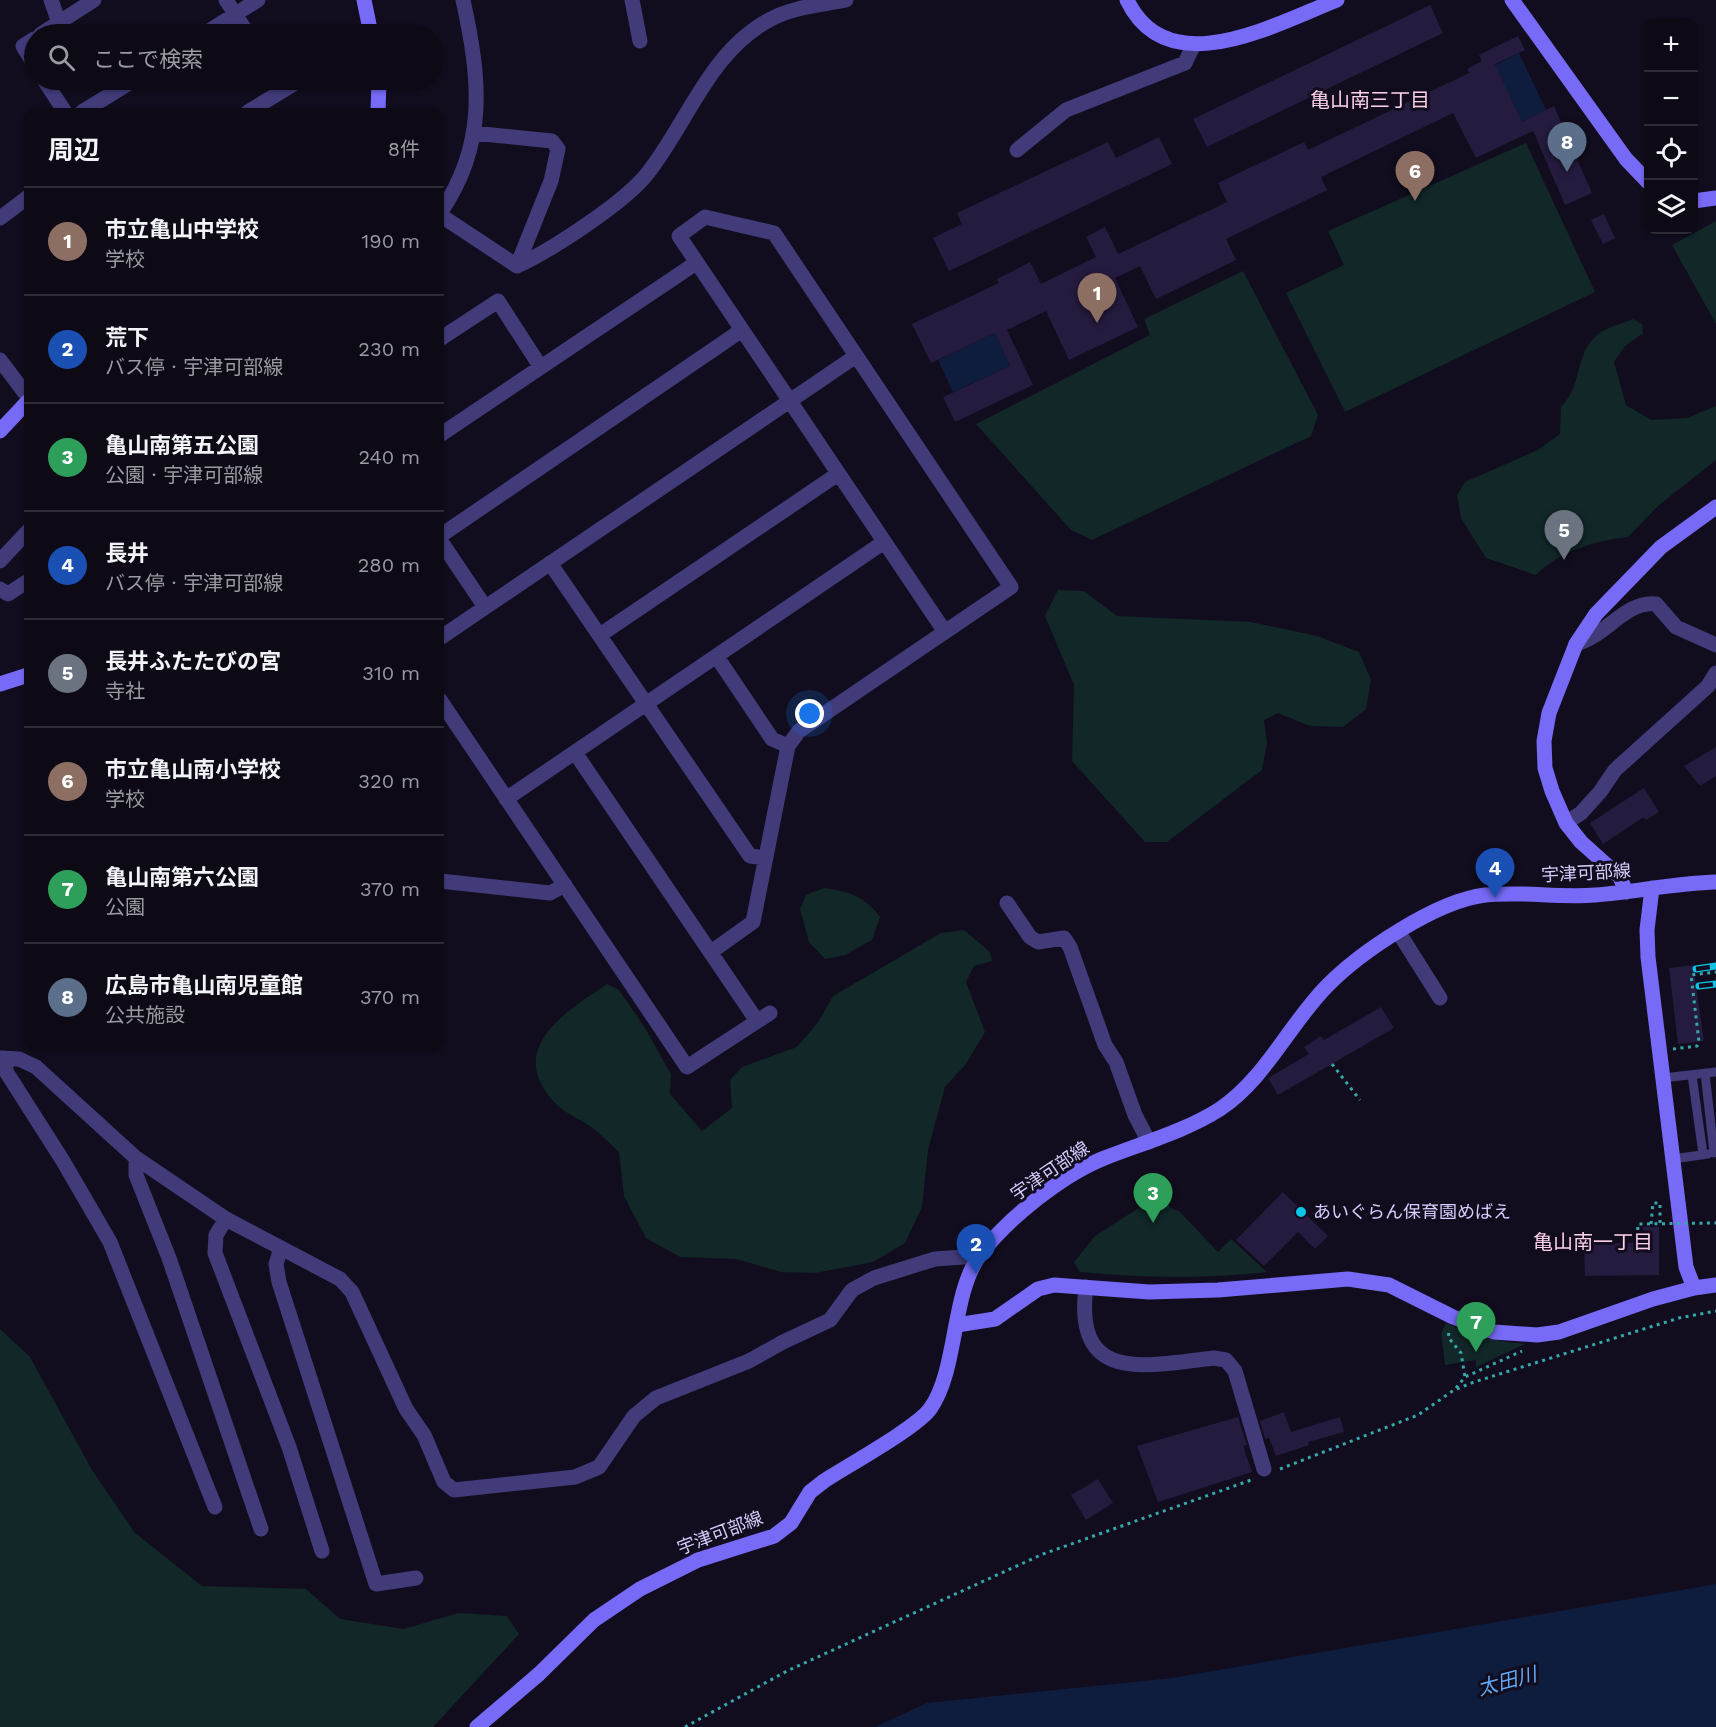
<!DOCTYPE html>
<html lang="ja">
<meta charset="utf-8">
<style>
body{margin:0;font-family:"Work Sans","Noto Sans JP",sans-serif;background:#16131f;color:#f1f3f6}
.controls{position:absolute;right:18px;top:18px;display:grid;overflow:hidden;border-radius:12px;box-shadow:0 2px 4px #0004}
.controls button{width:54px;height:54px;display:grid;place-items:center;padding:0;border:0;border-bottom:2px solid #2d2b35;background:#0d0a16;color:#f1f3f6;font:30px sans-serif}
.you{position:absolute;left:810px;top:714px;width:21px;height:21px;margin:-15px;border:4px solid #fff;border-radius:50%;background:#1a73e8;box-shadow:0 0 0 9px #1a73e833}
.badge{display:grid;place-items:center;width:39px;height:39px;border-radius:50%;background:#ea580c;color:#fff;font-size:20px;font-weight:700}
.pin{position:absolute;translate:-50% -50px;filter:drop-shadow(0 2px 3px #0008)}
.pin::after{content:'';position:absolute;top:32px;width:21px;height:18px;background:inherit;clip-path:polygon(0 0,100% 0,50% 100%)}
.list{margin:0;padding:0;list-style:none}
h2{display:flex;justify-content:space-between;align-items:center;height:78px;margin:0;padding:0 24px;font-size:26px}
h2 small{font-size:20px;font-weight:400;color:#9a9aa1}
.list li{display:grid;grid-template-columns:39px 1fr auto;gap:18px;align-items:center;box-sizing:border-box;height:108px;padding:0 24px;border-top:2px solid #2d2b35}
.list b{display:block;font-size:22px;white-space:nowrap}
.list p{margin:0;font-size:20px;white-space:nowrap;color:#9a9aa1}
.list em{font-size:20px;font-style:normal;color:#9a9aa1}
.icon{flex:none;width:33px;height:33px;fill:none;stroke:currentColor;stroke-width:2;stroke-linecap:round;stroke-linejoin:round}
.map{position:relative;flex:none;width:1716px;height:1727px;overflow:hidden}
.search{position:absolute;background:#0d0a16;box-shadow:0 2px 4px #0004;left:24px;top:24px;width:420px;height:66px;display:flex;align-items:center;gap:15px;box-sizing:border-box;padding:0 21px;border-radius:33px;color:#9a9aa1;font-size:22px}
.panel{position:absolute;background:#0d0a16;box-shadow:0 2px 4px #0004;left:24px;top:108px;width:420px;height:942px;border-radius:12px}
.map>svg:first-child{display:block}
</style>
<div class="map">
<svg width="1716" height="1727" viewBox="0 0 1716 1727">
<rect width="100%" height="100%" fill="#110d1e"/>
<path fill="#112728" d="M1526 143 1595 292 1345 412 1286 293 1344 265 1328 231Z
M1716 221V324L1672 245Z
M1243 271 1318 415 1311 436 1092 540 1071 530 976 424 1150 335 1144 319Z
M1633 319 1642 324 1643 333 1625 346 1614 362 1626 405 1651 420 1687 418 1716 406V460L1659 505 1628 537C1597 540 1558 552 1536 575L1486 558 1461 518 1457 495 1465 482 1538 450 1560 434 1561 407C1583 384 1574 358 1595 337 1603 328 1622 324 1633 319Z
M1058 590 1084 591 1117 616 1251 622 1317 636 1359 652 1371 680 1366 709 1343 727 1310 726 1278 713 1264 720 1267 743 1262 770 1167 842H1145L1072 761 1074 685 1045 616Z
M824 888C848 891 866 897 880 917L872 940 845 955 825 959 809 942 800 909 806 895Z
M964 930 990 952 992 961 974 966 966 982 985 1032 966 1064 945 1087 928 1150 922 1207 905 1243 873 1262 815 1273 781 1272 736 1259 680 1257 646 1238 624 1196 619 1152C610 1144 601 1134 591 1127 580 1119 562 1112 553 1101 506 1047 566 1012 607 984L619 990 645 1028 671 1074 670 1094 702 1131 732 1108 730 1080 742 1067 797 1047 819 1021 833 996 941 933Z
M1159 1195 1172 1209 1179 1211 1218 1252 1231 1239 1267 1272C1205 1279 1142 1278 1080 1272L1074 1262 1095 1236Z
M1446 1323C1472 1336 1496 1341 1525 1344L1476 1367V1360L1445 1365 1441 1334Z
M0 1329 30 1357 92 1470 135 1533 202 1586 306 1589 340 1619 404 1629 458 1613 507 1616 519 1634 433 1727H0Z"/>
<path fill="#0e1c3d" d="M1519 53 1546 110 1522 122 1495 65Z
M995 333 1010 366 953 392 938 360Z
M1716 1584V1727H875L927 1703 1172 1678Z"/>
<path fill="#241b3e" d="M1430 5 1443 33 1207 147 1193 119Z
M1518 36 1525 50 1495 64 1522 122 1554 106 1592 193 1565 205 1533 131 1476 158 1453 113 1321 177 1327 190 1226 239 1236 260 1156 299 1140 266 1115 278 1138 327 1069 360 1046 311 1007 330 1033 385 955 422 943 397 1010 366 995 333 931 363 912 324 999 283 997 279 1030 262 1041 284 1096 257 1086 237 1105 227 1118 254 1227 202 1218 183 1304 142 1308 150 1469 73 1467 69 1482 61 1479 55Z
M1159 137 1172 164 949 271 933 238 962 224 957 213 1108 142 1116 158Z
M1604 214 1615 238 1603 244 1591 220Z
M1716 747V776L1700 786 1684 766Z
M1644 788 1659 812 1646 820 1644 817 1603 844 1590 823Z
M1693 965 1704 1041 1678 1044 1669 968Z
M1381 1007 1394 1028 1278 1095 1268 1078 1309 1054 1304 1047 1321 1036 1324 1040Z
M1283 1192 1328 1236 1315 1249 1298 1232 1264 1266 1236 1240Z
M1643 1227H1659V1275L1585 1276 1584 1245 1643 1242Z
M1284 1412 1291 1432 1340 1417 1344 1432 1308 1442 1309 1445 1276 1456 1269 1438 1265 1439 1260 1421Z
M1238 1417 1247 1445 1243 1446 1252 1472 1158 1502 1137 1446Z
M1098 1479 1113 1503 1086 1520 1071 1495Z"/>
<g fill="none" stroke-linecap="round" stroke-linejoin="round">
<path stroke="#35a9a9" stroke-width="3" stroke-dasharray="3 4.5" stroke-linecap="butt" d="M1673 1049 1697 1046 1699 1042 1691 975 1716 972
M1332 1064 1360 1100
M1651 1224 1653 1203H1660V1225
M1449 1333 1448 1337 1461 1353 1465 1377
M1456 1388 1465 1377 1522 1351
M1280 1469 1418 1415 1454 1390 1474 1382 1679 1318 1716 1311
M685 1727 787 1671 1043 1554 1254 1479"/>
<path stroke="#413b7a" stroke-width="9" d="M1705 1073 1714 1153
M1692 1075 1703 1154
M1663 1078 1716 1072
M1673 1159 1708 1154"/>
<path stroke="#413b7a" stroke-width="15" d="M51 0 59 23
M226 0 248 34
M632 0 640 41
M41 34 94 0
M204 34 258 0
M34 39 23 46 34 64
M44 80 65 112
M82 112 134 80
M248 112 300 80
M473 133 552 141 558 149 551 181 517 266
M1017 150 1066 110 1185 63 1194 44
M440 213C488 144 480 78 463 0
M440 215 517 266C550 251 624 203 647 174 687 124 710 50 771 19 793 7 821 5 846 0
M0 218 28 197
M440 339 498 301 540 366
M0 360 28 397
M440 435 696 263
M440 536 742 330
M440 540 485 607
M0 561 28 531
M550 563 750 856 765 858
M0 589 8 594 28 581
M600 635 838 474
M440 638 856 356
M1576 644C1605 637 1626 600 1656 604L1676 627 1716 645
M717 657 772 739 788 746
M440 700 687 1067 770 1013
M576 754 757 1021
M506 799 884 542
M1566 823 1581 813 1600 792 1615 770 1708 686 1716 673
M440 881 550 893 565 885
M1007 903 1030 937 1038 942 1064 938 1070 947 1105 1045 1116 1062 1135 1115 1149 1142
M1399 933 1440 998
M711 952 753 922 788 746 799 731 1011 587 774 233 705 217 679 236 945 632
M0 1058 19 1059 36 1067 136 1158 226 1219 340 1279 352 1292 406 1409 424 1435 444 1482 454 1490 575 1477 599 1467 634 1416 656 1398 749 1361 783 1342 830 1320 852 1290 874 1278 935 1259 978 1256
M3 1058 7 1073 63 1161 110 1242 215 1507
M136 1158V1175L169 1258 261 1529
M226 1219 216 1235 215 1253 289 1447 322 1551
M281 1248 276 1264 279 1282 376 1584 416 1578
M1086 1287C1073 1386 1148 1365 1214 1358L1226 1360 1235 1371 1264 1469"/>
<path stroke="#766af6" stroke-width="15" d="M364 0 371 34
M1127 0C1168 85 1275 24 1337 0
M1512 0 1626 159 1648 182
M378 112 379 80
M1694 201 1716 198
M0 431 28 401
M0 684 28 675
M1652 888 1647 930 1648 957 1686 1267 1694 1288
M1626 892 1620 877 1581 842 1566 823 1552 791 1545 768 1544 741 1549 713 1576 644 1596 614 1661 547 1716 507
M957 1325 995 1319 1038 1289 1054 1285 1149 1292 1218 1290 1348 1279 1389 1285 1453 1317 1494 1332 1537 1335 1559 1332 1653 1299 1694 1288 1716 1285
M477 1727 539 1674 594 1620 640 1589 698 1560 774 1536 791 1523 810 1492 824 1481C847 1466 916 1428 930 1409 958 1370 951 1294 980 1255 1007 1219 1061 1176 1102 1159 1142 1143 1184 1132 1220 1109 1265 1079 1289 1025 1326 987 1360 952 1436 901 1485 895 1521 891 1558 898 1595 895 1636 892 1675 883 1716 882"/>
<defs>
<path id="rail" d="M1696 969 1716 966
M1699 986 1716 984"/>
</defs>
<use href="#rail" stroke="#0ec5e7" stroke-width="7"/>
<use href="#rail" stroke="#110d1e" stroke-width="4.5" stroke-dasharray="14" stroke-linecap="butt"/>
<path stroke="#35a9a9" stroke-width="3" stroke-dasharray="3 4.5" stroke-linecap="butt" d="M1637 1245 1638 1224 1716 1223"/>
</g>
<circle fill="#0ec5e7" stroke="#110d1e" stroke-width="2" cx="1301" cy="1212" r="6"/>
<g text-anchor="middle" stroke-width="6" stroke-linejoin="round" paint-order="stroke">
<g font-size="18" fill="#d6cdfc" stroke="#110d1e">
<text transform="translate(1586 873) rotate(-3)" y="6">宇津可部線</text>
<text transform="translate(1050 1171) rotate(-34)" y="6">宇津可部線</text>
<text transform="translate(720 1533) rotate(-21)" y="6">宇津可部線</text>
</g>
<g font-size="18" fill="#d6cdfc" stroke="#110d1e" text-anchor="start">
<text x="1313" y="1218">あいぐらん保育園めばえ</text>
</g>
<g font-size="20" fill="#fccfe9" stroke="#110d1e">
<text x="1370" y="107">亀山南三丁目</text>
<text x="1593" y="1249">亀山南一丁目</text>
</g>
<g font-size="20" font-style="italic" fill="#62a8f5" stroke="#110d1e">
<text transform="translate(1507 1681) rotate(-15)" y="7">太田川</text>
</g>
</g>
</svg>
<div class="controls">
<button>+</button>
<button>−</button>
<button><svg class="icon" aria-label="locate" viewBox="0 0 24 24"><circle cx="12" cy="12" r="6"/><path d="M12 2v4M12 18v4M2 12h4M18 12h4"/></svg></button>
<button><svg class="icon" aria-label="layers" viewBox="0 0 24 24"><path d="M12 4l9 5-9 5-9-5zM3 14l9 5 9-5"/></svg></button>
</div>
<div class="you"></div>
<div class="pin badge" style="left:1097px;top:323px;background:#8d6e63">1</div>
<div class="pin badge" style="left:976px;top:1274px;background:#1a4fb4">2</div>
<div class="pin badge" style="left:1153px;top:1223px;background:#2e9e5b">3</div>
<div class="pin badge" style="left:1495px;top:898px;background:#1a4fb4">4</div>
<div class="pin badge" style="left:1564px;top:560px;background:#6b7280">5</div>
<div class="pin badge" style="left:1415px;top:201px;background:#8d6e63">6</div>
<div class="pin badge" style="left:1476px;top:1352px;background:#2e9e5b">7</div>
<div class="pin badge" style="left:1567px;top:172px;background:#5c6f8a">8</div>
<div class="search"><svg class="icon" aria-label="search" viewBox="0 0 24 24"><circle cx="10" cy="10" r="6"/><path d="M15 15l6 6"/></svg>ここで検索</div>
<section class="panel">
<h2>周辺<small>8件</small></h2>
<ul class="list">
<li><span class="badge" style="background:#8d6e63">1</span><div><b>市立亀山中学校</b><p>学校</p></div><em>190 m</em></li>
<li><span class="badge" style="background:#1a4fb4">2</span><div><b>荒下</b><p>バス停 · 宇津可部線</p></div><em>230 m</em></li>
<li><span class="badge" style="background:#2e9e5b">3</span><div><b>亀山南第五公園</b><p>公園 · 宇津可部線</p></div><em>240 m</em></li>
<li><span class="badge" style="background:#1a4fb4">4</span><div><b>長井</b><p>バス停 · 宇津可部線</p></div><em>280 m</em></li>
<li><span class="badge" style="background:#6b7280">5</span><div><b>長井ふたたびの宮</b><p>寺社</p></div><em>310 m</em></li>
<li><span class="badge" style="background:#8d6e63">6</span><div><b>市立亀山南小学校</b><p>学校</p></div><em>320 m</em></li>
<li><span class="badge" style="background:#2e9e5b">7</span><div><b>亀山南第六公園</b><p>公園</p></div><em>370 m</em></li>
<li><span class="badge" style="background:#5c6f8a">8</span><div><b>広島市亀山南児童館</b><p>公共施設</p></div><em>370 m</em></li>
</ul>
</section>
</div>
